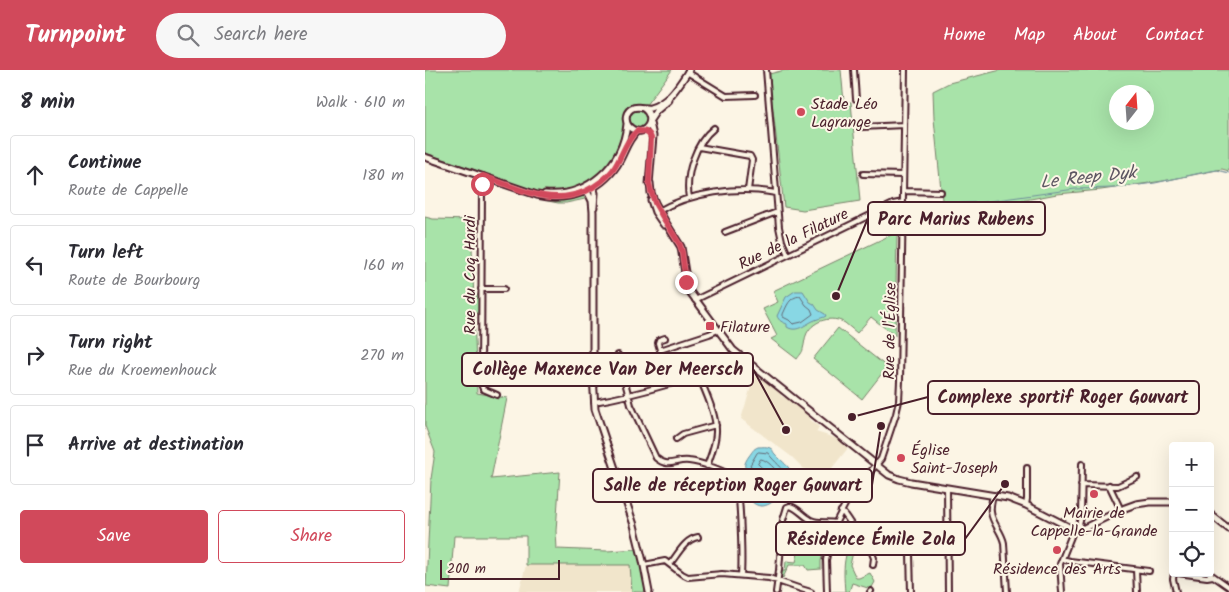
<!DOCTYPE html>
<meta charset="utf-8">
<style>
body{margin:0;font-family:Kalam,sans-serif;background:#f7f7f7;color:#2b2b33}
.controls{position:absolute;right:15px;bottom:15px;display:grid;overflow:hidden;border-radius:5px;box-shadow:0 5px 20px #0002}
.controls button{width:45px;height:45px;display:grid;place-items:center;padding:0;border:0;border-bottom:1px solid #e1e1e2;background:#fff;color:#2b2b33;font:25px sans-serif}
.compass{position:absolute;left:684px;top:15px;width:45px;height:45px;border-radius:50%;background:#fff;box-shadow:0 5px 20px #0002;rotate:17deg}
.scale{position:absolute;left:15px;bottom:12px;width:120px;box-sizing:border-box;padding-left:5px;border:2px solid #4a1f2b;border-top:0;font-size:14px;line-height:18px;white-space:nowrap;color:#4a1f2b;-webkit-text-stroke:4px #fcf5e5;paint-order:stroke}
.stop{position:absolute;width:15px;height:15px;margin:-11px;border:4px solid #d1495b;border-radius:50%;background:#fff}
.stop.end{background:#d1495b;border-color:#fff;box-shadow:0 1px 5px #0008}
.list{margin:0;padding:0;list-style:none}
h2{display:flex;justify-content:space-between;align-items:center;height:65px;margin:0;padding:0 20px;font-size:21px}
h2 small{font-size:16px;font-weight:400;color:#7c7c81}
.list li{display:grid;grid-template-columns:32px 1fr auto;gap:15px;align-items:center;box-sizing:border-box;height:80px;margin:0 10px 10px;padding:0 10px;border:1px solid #e1e1e2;border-radius:5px}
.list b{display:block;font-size:19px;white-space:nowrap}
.list p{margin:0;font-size:16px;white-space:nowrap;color:#7c7c81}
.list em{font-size:16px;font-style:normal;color:#7c7c81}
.actions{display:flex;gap:10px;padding:15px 20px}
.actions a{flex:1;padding:11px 0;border:1px solid #d1495b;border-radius:5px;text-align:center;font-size:18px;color:#d1495b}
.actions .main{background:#d1495b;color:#fff}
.icon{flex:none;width:28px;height:28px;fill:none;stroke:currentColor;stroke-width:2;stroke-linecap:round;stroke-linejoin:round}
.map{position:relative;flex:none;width:804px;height:522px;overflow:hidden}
header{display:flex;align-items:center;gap:30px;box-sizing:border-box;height:70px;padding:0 25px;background:#d1495b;color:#fff}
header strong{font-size:24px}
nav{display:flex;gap:28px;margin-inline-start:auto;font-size:18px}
.search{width:350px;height:45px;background:#f7f7f7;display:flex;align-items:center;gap:12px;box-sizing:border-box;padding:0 18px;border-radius:28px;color:#7c7c81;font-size:19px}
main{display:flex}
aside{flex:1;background:#fff}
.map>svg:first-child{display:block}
</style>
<header>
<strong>Turnpoint</strong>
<div class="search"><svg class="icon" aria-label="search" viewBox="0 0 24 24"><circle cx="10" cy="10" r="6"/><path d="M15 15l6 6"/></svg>Search here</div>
<nav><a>Home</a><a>Map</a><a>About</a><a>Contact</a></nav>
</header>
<main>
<aside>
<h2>8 min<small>Walk · 610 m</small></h2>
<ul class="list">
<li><svg class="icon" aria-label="ahead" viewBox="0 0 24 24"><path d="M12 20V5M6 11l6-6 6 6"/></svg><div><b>Continue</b><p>Route de Cappelle</p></div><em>180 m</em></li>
<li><svg class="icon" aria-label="left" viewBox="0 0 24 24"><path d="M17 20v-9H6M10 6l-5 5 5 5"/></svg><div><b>Turn left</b><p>Route de Bourbourg</p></div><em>160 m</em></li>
<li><svg class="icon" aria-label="right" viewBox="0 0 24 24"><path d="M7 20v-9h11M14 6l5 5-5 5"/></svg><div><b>Turn right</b><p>Rue du Kroemenhouck</p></div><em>270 m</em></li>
<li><svg class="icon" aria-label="arrive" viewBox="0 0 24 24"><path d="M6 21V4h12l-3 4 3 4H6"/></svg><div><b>Arrive at destination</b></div></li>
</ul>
<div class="actions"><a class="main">Save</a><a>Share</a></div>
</aside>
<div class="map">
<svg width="804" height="522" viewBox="0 0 804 522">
<rect width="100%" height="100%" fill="#fcf5e5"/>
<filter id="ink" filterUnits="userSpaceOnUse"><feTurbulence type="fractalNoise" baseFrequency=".02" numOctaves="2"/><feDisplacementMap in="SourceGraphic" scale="10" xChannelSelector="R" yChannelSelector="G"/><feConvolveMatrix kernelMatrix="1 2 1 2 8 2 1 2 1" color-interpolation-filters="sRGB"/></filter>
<g filter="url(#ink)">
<path fill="#f1e5cb" d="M330 304 356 323V326L361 328 385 346 384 349 394 357 391 362 413 369 423 378 395 413 384 404 385 403 381 399H379L367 387 316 349Z
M101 495H206L207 522H94Z"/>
<path fill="#a8e3a9" stroke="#79816a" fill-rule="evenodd" d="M0 0H247L221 35C213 33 204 34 200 41 196 48 200 54 198 60 194 77 185 96 171 107 165 111 159 113 153 116L160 129 141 133H133L123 131 88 121V113L0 83Z
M360 0H416L419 32H426L435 131 378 140 359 137 344 4Z
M576 0H804V101L797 99 738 111 676 120 632 124 595 131 518 140 509 49 508 21 524 13ZM692 22H722V52H692Z
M204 49a9 9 0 1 1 18 0a9 9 0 1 1-18 0Z
M0 147 8 149 46 150 49 232 50 225H54V243H49L52 323 82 328 66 409 135 402 131 461 132 479 182 481 212 479 222 522H207L205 495H101V466H29L25 519 1 516 6 409 10 382 0 356Z
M472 162 470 266 446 247 432 263C428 260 424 256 420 253 407 245 389 250 382 263 379 269 380 273 378 279 378 282 374 286 372 289L346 269 352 266 338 239 353 232 348 221Z
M413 258 462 297 437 329 388 289Z
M379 466 401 472 396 491V499L383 500 380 495H364L358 508 356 506 357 501H360L361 491 371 492 376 470Z
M407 479 422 483 423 481 428 482 425 495 431 508H434L445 503 450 512 446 519 427 513 424 522H407H420C419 509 418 497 421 485L406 481Z"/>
<path fill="#88d7e4" stroke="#6f8d9a" d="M370 221H378L385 232 389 234 393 240 400 244 401 246C398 248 395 248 393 249 382 252 373 264 362 257V254C357 252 354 251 352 246L361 227Z
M333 377C337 377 342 376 345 378 349 380 347 381 350 384 355 390 370 400 368 409 367 413 363 416 361 418 352 429 339 444 326 431V427L332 410C326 398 313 402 324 386 328 381 328 379 333 377Z"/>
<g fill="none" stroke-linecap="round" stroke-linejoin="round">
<path stroke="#636975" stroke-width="1" d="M375 226 381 235 386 239 388 244 377 252 368 254 364 250 358 247V244C362 236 364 227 375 226Z
M334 382 343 383C349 392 358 397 363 407L350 424 339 431 333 430 331 428C333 421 340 412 334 404 331 400 327 398 325 395L332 383Z
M336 389C343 390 351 400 355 406V408L346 418 343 417C344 407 341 401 333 394Z"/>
<path stroke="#6f8d9a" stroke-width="1" d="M523 134 558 132 650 119 690 118 730 113 780 102 792 100 804 103"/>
<path stroke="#d8cac0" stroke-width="4" stroke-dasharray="4 2" stroke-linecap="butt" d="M330 25H336"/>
<defs>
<path id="street" d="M341 0 354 157 357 171 363 185
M429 0 431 29
M262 2 301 26 330 25
M436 57 479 55
M274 77 325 86 327 90 323 120
M438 104 478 105
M58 106 57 114 56 314 58 319 72 325
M478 121 516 122
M264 128C260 105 270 73 289 58
M232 142C265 122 314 116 351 123
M478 153H500
M300 162 352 142
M56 219H79
M270 230 468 134 478 132
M240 268 234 270 233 273 245 314
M235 280 284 264 293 260
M193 285 206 335 231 388C244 399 251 389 264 391 274 392 305 402 310 409 316 418 317 492 316 505
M274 306C280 321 292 346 291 362 291 373 286 385 282 396
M169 332C194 328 217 322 241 315 266 308 293 303 312 284
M251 369 258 364 291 355
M656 415 693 416 712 407
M684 415 696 440
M522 418 523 522
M568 425C567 431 565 436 566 442 567 453 577 462 579 473L582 522
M601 435 602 429V398
M416 441C421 445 422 449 426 454 432 461 442 469 451 474 461 481 475 477 485 484L486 522
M653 459 656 447 657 394
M440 466 449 488 448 495
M637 489 645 491 724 501
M245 494C253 484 260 469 273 467
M219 495 240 491 257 504 263 507 297 504 344 508 376 519 386 522
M711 500 712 522
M749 503 748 509 751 522
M753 503 782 507 788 506
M784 503 804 517
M351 522 354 500 358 450 362 437 365 436C373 438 378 446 386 450 393 454 402 451 411 453
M402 522 401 490 404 475 412 450 424 427 456 389 471 344 474 331 475 311 480 0
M445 522 446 521
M637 522 635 494 649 459"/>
<path id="secondary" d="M218 38C233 48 220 68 207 59 200 55 199 44 206 39 212 35 219 39 225 38 244 33 254 15 264 0
M225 50 231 41 244 30
M0 87 112 125C142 132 174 122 192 95 199 84 202 70 212 61
M225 113 226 123 230 133 241 153 256 177 261 209 265 222 308 280 464 405 474 409 486 412 583 428 601 435 646 458 653 459 659 458 700 438 711 434 725 432H748
M224 114 228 66 225 53
M168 116 170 123 169 137
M160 117 167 131 168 142V305L170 339 209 455 218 491 224 522
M120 124C162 128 198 96 202 54
M226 130 230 142 239 155
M785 444 804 459"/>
</defs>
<use href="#street" stroke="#4a1f2b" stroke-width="8"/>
<use href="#secondary" stroke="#4a1f2b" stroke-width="9"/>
<use href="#street" stroke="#fcf5e5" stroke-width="4"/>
<use href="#secondary" stroke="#fcf5e5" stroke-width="5"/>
</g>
</g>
<g fill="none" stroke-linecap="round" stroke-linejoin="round" filter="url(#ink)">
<path stroke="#d1495b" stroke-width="6" d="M57 114 58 106C93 118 125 137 161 121 171 116 181 109 188 100 197 88 200 71 212 61 218 61 224 61 226 68L224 113 226 121 230 133 239 149 255 175 257 182 261 212"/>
</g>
<g fill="#d1495b" stroke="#fcf5e5" stroke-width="2">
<circle cx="376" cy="42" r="5"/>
<rect x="280" y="251" width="10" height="10" rx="2.5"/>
<circle cx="476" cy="388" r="5"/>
<circle cx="669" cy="424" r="5"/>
<circle cx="632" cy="480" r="5"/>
</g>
<g text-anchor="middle" stroke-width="4" stroke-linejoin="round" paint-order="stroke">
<g font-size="16" fill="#4a1f2b" stroke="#fcf5e5" text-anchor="start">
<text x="386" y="39">Stade Léo<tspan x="386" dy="18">Lagrange</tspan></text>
<text x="295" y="262">Filature</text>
<text x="486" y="385">Église<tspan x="486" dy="18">Saint-Joseph</tspan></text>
<text x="669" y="448" text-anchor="middle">Mairie de<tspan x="669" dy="18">Cappelle-la-Grande</tspan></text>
<text x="632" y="504" text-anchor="middle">Résidence des Arts</text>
</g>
<g font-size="16" fill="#4a1f2b" stroke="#fcf5e5">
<text transform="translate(368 168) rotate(-26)" y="6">Rue de la Filature</text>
<text transform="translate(44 205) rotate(-90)" y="6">Rue du Coq Hardi</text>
<text transform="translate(464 261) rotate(-89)" y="6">Rue de l'Église</text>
</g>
<g font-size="18" font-style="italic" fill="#5d5662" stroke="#fcf5e5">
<text transform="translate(663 107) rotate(-6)" y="6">Le Reep Dyk</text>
</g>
</g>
<path fill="none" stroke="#4a1f2b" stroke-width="2" d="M411 226L443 148M361 360L328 299M427 347L503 327M456 356L447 415M580 414L540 469"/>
<g fill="#4a1f2b" stroke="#fcf5e5" stroke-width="2">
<circle cx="411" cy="226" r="5"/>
<circle cx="361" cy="360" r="5"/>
<circle cx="427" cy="347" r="5"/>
<circle cx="456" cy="356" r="5"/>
<circle cx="580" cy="414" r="5"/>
</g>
<g fill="#fcf5e5" stroke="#4a1f2b" stroke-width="2">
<rect x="443" y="132" width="177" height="33" rx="5"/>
<rect x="37" y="283" width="291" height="33" rx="5"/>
<rect x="503" y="311" width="271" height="33" rx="5"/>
<rect x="168" y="399" width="279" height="33" rx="5"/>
<rect x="351" y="452" width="189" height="33" rx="5"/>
</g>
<g font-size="18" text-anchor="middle" font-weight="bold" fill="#4a1f2b">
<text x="531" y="155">Parc Marius Rubens</text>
<text x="183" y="305">Collège Maxence Van Der Meersch</text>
<text x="638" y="333">Complexe sportif Roger Gouvart</text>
<text x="308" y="421">Salle de réception Roger Gouvart</text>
<text x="446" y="475">Résidence Émile Zola</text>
</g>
</svg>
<div class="controls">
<button>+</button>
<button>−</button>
<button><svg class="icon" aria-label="locate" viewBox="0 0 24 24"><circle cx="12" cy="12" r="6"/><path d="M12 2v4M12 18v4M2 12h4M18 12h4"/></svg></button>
</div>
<svg class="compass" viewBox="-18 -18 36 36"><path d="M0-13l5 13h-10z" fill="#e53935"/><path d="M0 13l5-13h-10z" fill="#7c7c81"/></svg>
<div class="scale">200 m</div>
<div class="stop" style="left:57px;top:114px"></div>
<div class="stop end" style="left:261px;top:212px"></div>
</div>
</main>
